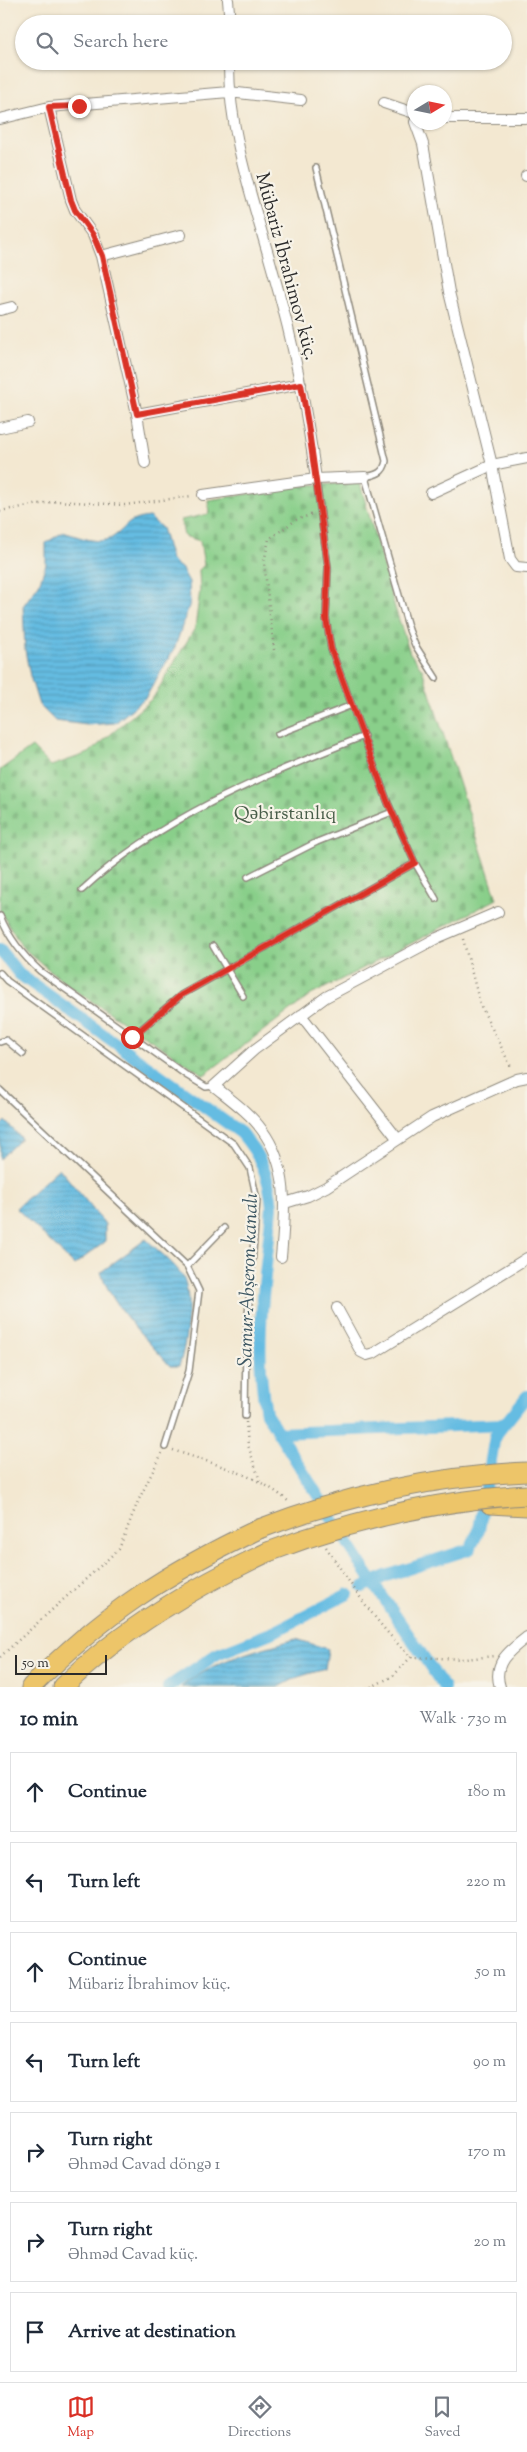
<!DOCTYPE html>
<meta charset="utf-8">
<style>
body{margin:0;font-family:"Sorts Mill Goudy",serif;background:#f6f6f7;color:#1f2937}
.compass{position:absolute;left:407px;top:85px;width:45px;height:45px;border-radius:50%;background:#fff;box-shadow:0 1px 4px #0004;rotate:80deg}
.scale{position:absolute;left:15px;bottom:12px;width:92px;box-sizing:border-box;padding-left:5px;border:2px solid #2b2b2b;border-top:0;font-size:14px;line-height:18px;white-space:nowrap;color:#2b2b2b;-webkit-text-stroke:4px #f7f3e8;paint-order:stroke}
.stop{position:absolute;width:15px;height:15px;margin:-11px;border:4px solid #d93025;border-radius:50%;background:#fff}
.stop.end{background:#d93025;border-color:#fff;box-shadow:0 1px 5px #0008}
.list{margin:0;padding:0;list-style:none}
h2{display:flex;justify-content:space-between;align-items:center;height:65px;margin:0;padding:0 20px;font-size:21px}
h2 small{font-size:16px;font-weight:400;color:#747a83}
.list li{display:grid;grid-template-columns:32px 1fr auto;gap:15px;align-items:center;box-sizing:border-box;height:80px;margin:0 10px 10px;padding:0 10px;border:1px solid #e0e1e3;border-radius:0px}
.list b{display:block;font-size:19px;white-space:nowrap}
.list p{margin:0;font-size:16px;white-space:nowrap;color:#747a83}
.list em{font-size:16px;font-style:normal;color:#747a83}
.icon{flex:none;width:28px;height:28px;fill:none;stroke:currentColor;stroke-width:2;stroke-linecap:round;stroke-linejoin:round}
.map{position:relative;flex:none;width:527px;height:1687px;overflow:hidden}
.search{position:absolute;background:#fff;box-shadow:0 1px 4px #0004;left:15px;right:15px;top:15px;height:55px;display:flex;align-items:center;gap:12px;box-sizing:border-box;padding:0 18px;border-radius:28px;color:#747a83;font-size:19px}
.sheet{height:695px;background:#fff}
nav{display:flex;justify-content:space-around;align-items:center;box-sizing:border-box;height:70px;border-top:1px solid #e0e1e3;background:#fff;font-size:14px;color:#747a83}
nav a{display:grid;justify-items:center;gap:2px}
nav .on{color:#d93025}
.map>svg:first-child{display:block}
</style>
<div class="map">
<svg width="527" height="1687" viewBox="0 0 527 1687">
<defs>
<pattern id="cemetery-stones" width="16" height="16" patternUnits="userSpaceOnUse" patternTransform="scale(1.25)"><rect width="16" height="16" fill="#89cf8a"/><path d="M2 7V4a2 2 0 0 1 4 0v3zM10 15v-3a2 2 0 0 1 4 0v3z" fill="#76b277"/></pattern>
<pattern id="water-rules" width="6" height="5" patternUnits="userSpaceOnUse" patternTransform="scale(1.25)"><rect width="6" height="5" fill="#65bce2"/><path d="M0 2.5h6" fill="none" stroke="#5399b7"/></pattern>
</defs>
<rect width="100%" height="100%" fill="#f7f3e8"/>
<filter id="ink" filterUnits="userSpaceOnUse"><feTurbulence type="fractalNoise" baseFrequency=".02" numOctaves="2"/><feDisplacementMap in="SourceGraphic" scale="10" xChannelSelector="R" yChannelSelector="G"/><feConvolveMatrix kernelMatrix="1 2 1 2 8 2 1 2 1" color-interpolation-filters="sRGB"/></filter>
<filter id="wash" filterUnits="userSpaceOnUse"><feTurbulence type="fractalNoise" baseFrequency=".0096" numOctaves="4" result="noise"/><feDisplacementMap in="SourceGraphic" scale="20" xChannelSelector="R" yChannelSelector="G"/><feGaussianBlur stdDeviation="1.12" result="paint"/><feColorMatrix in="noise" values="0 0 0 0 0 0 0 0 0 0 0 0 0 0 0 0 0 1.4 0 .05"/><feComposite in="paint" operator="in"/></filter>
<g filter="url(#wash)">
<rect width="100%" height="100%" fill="#f3e8d1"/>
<path fill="url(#cemetery-stones)" stroke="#5a7d5a" d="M360 483 395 608 410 653 422 669 497 899 311 995 204 1075 67 985 22 947 0 910V770L32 747 51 766 89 753 153 698 195 628 200 590 199 570 204 565 200 541 184 536 181 520 209 514 208 500 309 485Z"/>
<path fill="url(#water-rules)" stroke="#487486" d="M149 517 162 528 171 560 182 569 189 582 190 603 175 647 146 697 115 723 87 725 55 721 39 705 30 676 25 650 23 606 39 584 46 564V543L63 532C77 536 100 546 113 537 130 525 125 520 149 517Z
M5 1121 21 1138 0 1159V1126Z
M59 1168 105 1224V1242L74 1265 16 1208Z
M146 1239C157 1250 173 1262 182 1275 194 1294 186 1346 179 1366H170C146 1338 112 1308 101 1272Z
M296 1639 328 1649 325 1669 298 1677 279 1687H181C212 1660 257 1650 296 1639Z"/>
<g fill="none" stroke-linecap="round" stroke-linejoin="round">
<path stroke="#65bce2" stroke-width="12" d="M0 950 19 974 241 1133C261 1156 269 1176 272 1207 266 1275 253 1346 266 1413L364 1569 444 1687
M278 1433 505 1424
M363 1587 386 1576 470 1549 479 1530 495 1436 527 1396
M168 1687 217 1654 276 1631 348 1594"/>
</g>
</g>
<g filter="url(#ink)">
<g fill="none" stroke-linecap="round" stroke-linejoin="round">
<defs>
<path id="lane" d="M316 168 386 461C384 473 376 475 365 477L409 630 415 645 436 678
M316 479 328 567 326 618 331 649 388 803 415 863 436 899
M278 734 352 705
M248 877 317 842 392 812
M82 890C162 816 264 776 364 736
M0 916C9 938 22 955 40 971L186 1075 206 1087 214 1086
M213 946 243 996
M0 973 7 981 234 1144 250 1168 257 1200 246 1341 245 1416
M132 1037 181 995 415 863
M0 1042 6 1040 23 1054
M0 1090 187 1266 199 1291 189 1371 165 1447
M187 1266 224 1228"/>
<path id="street" d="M228 0 230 24
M229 61C228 135 256 208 275 279 294 345 307 411 316 479
M384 103 414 113
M49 107 71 200 75 210 93 235 101 256 137 414 145 463
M444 118H527
M0 119 49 107 229 92 301 100
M415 122 423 144 449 292 492 465 510 559 516 567 527 568
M526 176H527
M101 256 181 235
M0 310 12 307
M137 414 301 384
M0 428 28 422
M431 493 492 465 527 458
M203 495 316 479 365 477
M301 1015 397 1138
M285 1203 308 1196 326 1187 432 1117 517 1079 527 1077
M281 1257C285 1212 290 1168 262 1130 250 1113 230 1099 214 1086L254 1050 326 997 437 938 498 912
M337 1308 361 1352 367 1355 374 1353 527 1258
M500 1687C492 1663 510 1650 527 1637"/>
<path id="highway" d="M490 1504 527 1506
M31 1687C101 1615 168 1572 259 1529
M63 1687C122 1629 194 1587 268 1552"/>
</defs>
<use href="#lane" stroke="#8f8a7e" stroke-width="8"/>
<use href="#street" stroke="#8f8a7e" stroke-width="12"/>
<use href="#highway" stroke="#8f8a7e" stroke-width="21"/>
<path stroke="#8f8a7e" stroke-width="2.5" stroke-dasharray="1 4" stroke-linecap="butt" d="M0 511 57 501 125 505 192 496
M274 650 264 562 269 539 296 520 313 514
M463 939 480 1004 512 1069
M246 1422 248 1445 260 1481
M173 1450C212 1464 259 1474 290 1503
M326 1547C352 1586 377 1625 411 1657L465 1659 494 1656
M0 1657 119 1549 139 1499 162 1453
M371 1687 393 1676 411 1657"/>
<use href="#lane" stroke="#fff" stroke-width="5"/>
<use href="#street" stroke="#fff" stroke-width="10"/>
<use href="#highway" stroke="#edc569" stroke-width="19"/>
<defs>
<path id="highway-bridge" d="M259 1529C345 1496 434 1476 527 1472
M268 1552C352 1520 437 1500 527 1495"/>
</defs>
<use href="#highway-bridge" stroke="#8f8a7e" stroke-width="21" stroke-linecap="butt"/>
<use href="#highway-bridge" stroke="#edc569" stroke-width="19"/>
</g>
</g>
<g fill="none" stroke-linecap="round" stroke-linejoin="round" filter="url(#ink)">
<path stroke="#d93025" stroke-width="6" d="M79 106 49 107 71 200 75 210 93 235 102 256 137 414 301 384 308 424 328 567 326 618 331 649 388 803 415 863 181 995 132 1037"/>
</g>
<g text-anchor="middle" stroke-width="4.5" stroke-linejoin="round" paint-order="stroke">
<g font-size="19" fill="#2b2b2b" stroke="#f7f3e8">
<text transform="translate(288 266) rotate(75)" y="7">Mübariz İbrahimov küç.</text>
</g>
<g font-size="19" fill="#475c48" stroke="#f7f3e8">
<text x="285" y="819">Qəbirstanlıq</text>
</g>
<g font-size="20" font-style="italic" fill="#3c5662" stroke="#f7f3e8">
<text transform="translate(247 1280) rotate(-88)" y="7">Samur-Abşeron kanalı</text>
</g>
</g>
</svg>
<svg class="compass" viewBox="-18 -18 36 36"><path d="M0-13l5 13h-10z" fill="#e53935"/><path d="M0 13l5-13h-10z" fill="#747a83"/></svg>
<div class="scale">50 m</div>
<div class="stop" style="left:132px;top:1037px"></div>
<div class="stop end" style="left:79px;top:106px"></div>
<div class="search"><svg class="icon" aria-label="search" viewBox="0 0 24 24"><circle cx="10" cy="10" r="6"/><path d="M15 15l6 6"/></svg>Search here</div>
</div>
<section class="sheet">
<h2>10 min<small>Walk · 730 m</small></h2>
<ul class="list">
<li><svg class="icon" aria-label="ahead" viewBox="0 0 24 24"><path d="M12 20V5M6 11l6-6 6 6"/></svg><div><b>Continue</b></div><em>180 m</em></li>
<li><svg class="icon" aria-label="left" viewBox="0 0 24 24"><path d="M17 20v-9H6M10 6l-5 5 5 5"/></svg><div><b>Turn left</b></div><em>220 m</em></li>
<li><svg class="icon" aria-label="ahead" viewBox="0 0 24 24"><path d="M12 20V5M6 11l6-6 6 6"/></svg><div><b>Continue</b><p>Mübariz İbrahimov küç.</p></div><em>50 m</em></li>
<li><svg class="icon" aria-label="left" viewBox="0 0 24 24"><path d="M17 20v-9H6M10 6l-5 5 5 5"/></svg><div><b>Turn left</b></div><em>90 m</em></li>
<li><svg class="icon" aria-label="right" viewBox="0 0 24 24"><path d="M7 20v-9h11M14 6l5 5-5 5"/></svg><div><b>Turn right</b><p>Əhməd Cavad döngə 1</p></div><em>170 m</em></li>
<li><svg class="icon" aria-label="right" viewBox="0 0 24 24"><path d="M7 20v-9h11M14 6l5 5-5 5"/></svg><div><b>Turn right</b><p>Əhməd Cavad küç.</p></div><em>20 m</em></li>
<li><svg class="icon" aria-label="arrive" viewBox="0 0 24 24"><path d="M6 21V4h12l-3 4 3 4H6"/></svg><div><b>Arrive at destination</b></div></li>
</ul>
</section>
<nav>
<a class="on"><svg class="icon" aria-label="map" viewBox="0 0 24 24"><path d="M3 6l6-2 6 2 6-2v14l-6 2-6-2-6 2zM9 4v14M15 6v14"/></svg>Map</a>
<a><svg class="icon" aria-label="directions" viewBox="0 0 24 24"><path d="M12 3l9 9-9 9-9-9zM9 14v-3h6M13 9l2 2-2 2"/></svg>Directions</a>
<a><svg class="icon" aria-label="saved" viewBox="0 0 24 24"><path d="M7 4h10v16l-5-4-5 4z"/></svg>Saved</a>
</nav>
